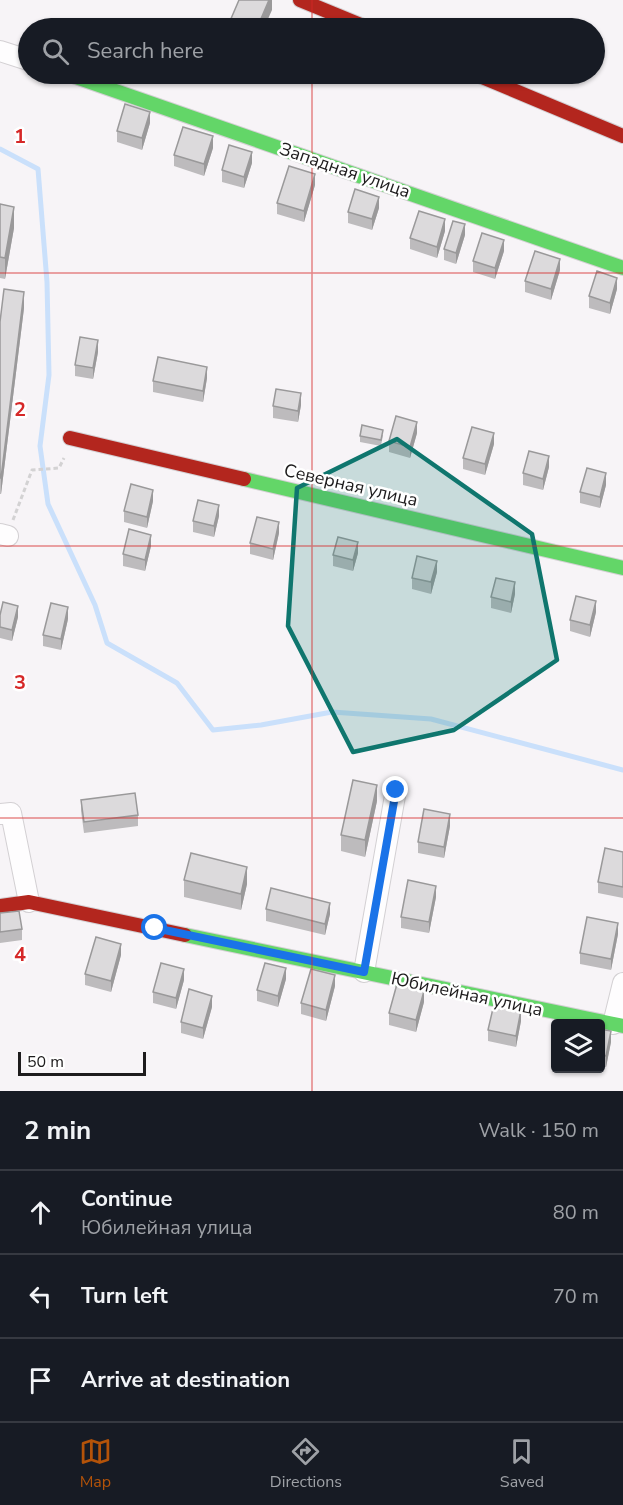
<!DOCTYPE html>
<meta charset="utf-8">
<style>
body{margin:0;font-family:"Nunito Sans",sans-serif;background:#242831;color:#f1f3f6}
.controls{position:absolute;right:18px;bottom:18px;display:grid;overflow:hidden;border-radius:6px;box-shadow:0 2px 4px #0004}
.controls button{width:54px;height:54px;display:grid;place-items:center;padding:0;border:0;border-bottom:2px solid #363941;background:#171b24;color:#f1f3f6;font:30px sans-serif}
.scale{position:absolute;left:18px;bottom:15px;width:128px;box-sizing:border-box;padding-left:6px;border:3px solid #1e1c1d;border-top:0;font-size:16px;line-height:21px;white-space:nowrap;color:#1e1c1d;-webkit-text-stroke:4px #fff;paint-order:stroke}
.stop{position:absolute;width:18px;height:18px;margin:-14px;border:4px solid #1a73e8;border-radius:50%;background:#fff}
.stop.end{background:#1a73e8;border-color:#fff;box-shadow:0 2px 6px #0008}
.list{margin:0;padding:0;list-style:none}
h2{display:flex;justify-content:space-between;align-items:center;height:78px;margin:0;padding:0 24px;font-size:26px}
h2 small{font-size:20px;font-weight:400;color:#9ea1a6}
.list li{display:grid;grid-template-columns:39px 1fr auto;gap:18px;align-items:center;box-sizing:border-box;height:84px;padding:0 24px;border-top:2px solid #363941}
.list b{display:block;font-size:22px;white-space:nowrap}
.list p{margin:0;font-size:20px;white-space:nowrap;color:#9ea1a6}
.list em{font-size:20px;font-style:normal;color:#9ea1a6}
.icon{flex:none;width:33px;height:33px;fill:none;stroke:currentColor;stroke-width:2;stroke-linecap:round;stroke-linejoin:round}
.map{position:relative;flex:none;width:623px;height:1091px;overflow:hidden}
.search{position:absolute;background:#171b24;box-shadow:0 2px 4px #0004;left:18px;right:18px;top:18px;height:66px;display:flex;align-items:center;gap:15px;box-sizing:border-box;padding:0 21px;border-radius:33px;color:#9ea1a6;font-size:22px}
.sheet{height:330px;background:#171b24}
nav{display:flex;justify-content:space-around;align-items:center;box-sizing:border-box;height:84px;border-top:2px solid #363941;background:#171b24;font-size:16px;color:#9ea1a6}
nav a{display:grid;justify-items:center;gap:3px}
nav .on{color:#b45309}
.map>svg:first-child{display:block}
</style>
<div class="map">
<svg width="623" height="1091" viewBox="0 0 623 1091">
<rect width="100%" height="100%" fill="#f7f4f7"/>
<g fill="none" stroke-linecap="round" stroke-linejoin="round">
<path stroke="#cae0fb" stroke-width="5" d="M0 149 38 169 47 282 49 375 40 446 48 504 95 605 107 643 177 683 213 730 261 725 332 712 431 719 623 770"/>
<defs>
<path id="street" d="M0 51 28 60
M0 534 8 536
M0 814 11 813 29 902
M364 972 396 790
M613 1024 623 983"/>
<path id="fast" d="M67 74 623 268
M244 479 623 568
M185 935 623 1026"/>
<path id="jam" d="M300 0 368 28
M475 74 623 136
M70 438 244 479
M0 906 29 902 185 935"/>
</defs>
<use href="#street" stroke="#d3d0d3" stroke-width="22"/>
<use href="#fast" stroke="#d3d0d3" stroke-width="16"/>
<use href="#jam" stroke="#d3d0d3" stroke-width="16"/>
<path stroke="#d3d2d3" stroke-width="3" stroke-dasharray="4.5 3" stroke-linecap="butt" d="M13 520 32 470 59 468 64 458"/>
<use href="#street" stroke="#fefdfe" stroke-width="20"/>
<use href="#fast" stroke="#63d668" stroke-width="14"/>
<use href="#jam" stroke="#b3261e" stroke-width="14"/>
</g>
<path fill="#bdbbbd" d="M150 123 142 150 117 142V131Z
M213 148 204 176 174 166V155Z
M252 163 244 188 222 182V170Z
M315 185 304 222 277 214V203Z
M0 204 14 228 5 279 0 278Z
M379 208 372 230 348 223V212Z
M445 231 437 258 410 249V238Z
M465 235 456 264 444 260V249Z
M504 251 495 279 473 272V261Z
M560 270 551 300 525 292V281Z
M617 289 610 314 589 308V296Z
M24 308 1 494H0V322Z
M98 352 93 379 75 376V365Z
M207 378 203 402 153 392V381Z
M301 405 298 422 273 418V406Z
M417 433 410 458 389 452V441Z
M383 435 381 446 360 442V436Z
M494 444 485 475 463 469V458Z
M549 467 543 490 523 485V473Z
M606 485 600 508 580 503V492Z
M153 501 147 528 124 522V511Z
M219 516 214 537 193 532V521Z
M279 533 273 560 250 554V543Z
M151 546 145 571 123 566V554Z
M358 553 353 571 333 566V555Z
M437 572 431 594 412 589V578Z
M515 594 511 613 491 608V597Z
M596 612 590 637 570 631V620Z
M0 615 18 617 12 641 0 638Z
M68 619 61 650 43 646V635Z
M81 800 138 815V826L84 833 81 811Z
M377 801 365 857 341 851V835Z
M450 826 444 858 418 853V842Z
M623 852V898L598 893V882Z
M184 880 247 884 241 910 184 897Z
M436 897 429 933 401 928V917Z
M266 909 330 914 325 935 266 921Z
M0 913 22 929V940L0 943Z
M618 934 611 970 580 964V953Z
M121 955 111 992 85 985V974Z
M286 979 278 1007 257 1001V990Z
M184 980 176 1009 153 1003V992Z
M335 986 326 1021 301 1014V1003Z
M424 1002 416 1032 389 1025V1013Z
M212 1007 203 1039 181 1033V1022Z
M521 1021 516 1047 488 1041V1030Z
M600 1029 611 1042 606 1067 600 1066Z"/>
<path fill="#9a999a" d="M269 0H272V10L264 28H257Z
M150 112V123L142 150V138Z
M213 136V148L204 176V164Z
M252 152V163L244 188V177Z
M315 174V185L304 222V211Z
M379 197V208L372 230V219Z
M14 207V228L5 279V258Z
M445 219V231L437 258V247Z
M465 224V235L456 264V253Z
M504 240V251L495 279V268Z
M560 259V270L551 300V289Z
M617 278V289L610 314V303Z
M24 292V308L1 494V478Z
M98 340V352L93 379V368Z
M207 367V378L203 402V391Z
M301 393V405L298 422V411Z
M417 422V433L410 458V447Z
M494 433V444L485 475V464Z
M549 456V467L543 490V479Z
M606 473V485L600 508V497Z
M153 490V501L147 528V517Z
M219 505V516L214 537V526Z
M279 522V533L273 560V549Z
M151 535V546L145 571V560Z
M358 542V553L353 571V560Z
M437 561V572L431 594V582Z
M515 582V594L511 613V602Z
M596 601V612L590 637V625Z
M18 606V617L12 641V630Z
M68 607V619L61 650V639Z
M377 785V801L365 857V840Z
M450 814V826L444 858V847Z
M247 867V884L241 910V894Z
M436 886V897L429 933V922Z
M330 903V914L325 935V924Z
M618 923V934L611 970V959Z
M121 944V955L111 992V981Z
M286 968V979L278 1007V996Z
M184 969V980L176 1009V998Z
M335 975V986L326 1021V1010Z
M424 991V1002L416 1032V1020Z
M212 996V1007L203 1039V1028Z
M521 1010V1021L516 1047V1036Z
M611 1031V1042L606 1067V1056Z"/>
<path fill="#dcdadc" stroke="#9a999a" stroke-width="1.5" d="M239 0H269L257 28H227Z
M125 104 150 112 142 138 117 131Z
M183 127 213 136 204 164 174 155Z
M229 145 252 152 244 177 222 170Z
M289 166 315 174 304 211 277 203Z
M355 189 379 197 372 219 348 212Z
M0 204 14 207 5 258 0 257Z
M419 211 445 219 437 247 410 238Z
M453 221 465 224 456 253 444 249Z
M482 233 504 240 495 268 473 261Z
M535 251 560 259 551 289 525 281Z
M597 271 617 278 610 303 589 296Z
M4 289 24 292 1 478H0V322Z
M80 337 98 340 93 368 75 365Z
M158 357 207 367 203 391 153 381Z
M276 389 301 393 298 411 273 406Z
M396 416 417 422 410 447 389 441Z
M362 425 383 430 381 440 360 436Z
M472 427 494 433 485 464 463 458Z
M529 451 549 456 543 479 523 473Z
M587 468 606 473 600 497 580 492Z
M131 484 153 490 147 517 124 511Z
M198 500 219 505 214 526 193 521Z
M257 517 279 522 273 549 250 543Z
M129 529 151 535 145 560 123 554Z
M338 537 358 542 353 560 333 555Z
M417 556 437 561 431 582 412 578Z
M496 578 515 582 511 602 491 597Z
M576 596 596 601 590 625 570 620Z
M3 602 18 606 12 630 0 627V615Z
M51 603 68 607 61 639 43 635Z
M353 780 377 785 365 840 341 835Z
M135 793 138 815 84 822 81 800Z
M424 809 450 814 444 847 418 842Z
M605 848 623 852V887L598 882Z
M191 853 247 867 241 894 184 880Z
M408 880 436 886 429 922 401 917Z
M271 888 330 903 325 924 266 909Z
M19 911 22 929 0 932V913Z
M587 917 618 923 611 959 580 953Z
M96 937 121 944 111 981 85 974Z
M161 963 184 969 176 998 153 992Z
M265 963 286 968 278 996 257 990Z
M311 969 335 975 326 1010 301 1003Z
M397 984 424 991 416 1020 389 1013Z
M189 989 212 996 203 1028 181 1022Z
M494 1004 521 1010 516 1036 488 1030Z
M600 1029 611 1031 606 1056 600 1054Z"/>
<g fill="none" stroke-linecap="round" stroke-linejoin="round">
<path stroke="#1a73e8" stroke-width="8" d="M155 928 364 972 396 790"/>
</g>
<path fill="#0f766e" fill-opacity="0.2" stroke="#0f766e" stroke-width="4.5" stroke-linejoin="round" d="M397 439 532 534 557 660 454 730 353 752 288 626 297 488Z"/>
<path fill="none" stroke="#d62828" stroke-width="1.5" stroke-opacity="0.55" d="M312 0V28M312 74V1091M0 273H623M0 546H623M0 818H623"/>
<g text-anchor="middle" stroke-width="5" stroke-linejoin="round" paint-order="stroke">
<g font-size="18" fill="#1e1c1d" stroke="#fff">
<text transform="translate(345 170) rotate(19)" y="6">Западная улица</text>
<text transform="translate(351 485) rotate(13)" y="6">Северная улица</text>
<text transform="translate(467 994) rotate(12)" y="6">Юбилейная улица</text>
</g>
</g>
<g font-size="20" text-anchor="middle" font-weight="bold" fill="#d62828" stroke="#fff" stroke-width="5" stroke-linejoin="round" paint-order="stroke">
<text x="20" y="143">1</text>
<text x="20" y="416">2</text>
<text x="20" y="689">3</text>
<text x="20" y="961">4</text>
</g>
</svg>
<div class="controls">
<button><svg class="icon" aria-label="layers" viewBox="0 0 24 24"><path d="M12 4l9 5-9 5-9-5zM3 14l9 5 9-5"/></svg></button>
</div>
<div class="scale">50 m</div>
<div class="stop" style="left:155px;top:928px"></div>
<div class="stop end" style="left:396px;top:790px"></div>
<div class="search"><svg class="icon" aria-label="search" viewBox="0 0 24 24"><circle cx="10" cy="10" r="6"/><path d="M15 15l6 6"/></svg>Search here</div>
</div>
<section class="sheet">
<h2>2 min<small>Walk · 150 m</small></h2>
<ul class="list">
<li><svg class="icon" aria-label="ahead" viewBox="0 0 24 24"><path d="M12 20V5M6 11l6-6 6 6"/></svg><div><b>Continue</b><p>Юбилейная улица</p></div><em>80 m</em></li>
<li><svg class="icon" aria-label="left" viewBox="0 0 24 24"><path d="M17 20v-9H6M10 6l-5 5 5 5"/></svg><div><b>Turn left</b></div><em>70 m</em></li>
<li><svg class="icon" aria-label="arrive" viewBox="0 0 24 24"><path d="M6 21V4h12l-3 4 3 4H6"/></svg><div><b>Arrive at destination</b></div></li>
</ul>
</section>
<nav>
<a class="on"><svg class="icon" aria-label="map" viewBox="0 0 24 24"><path d="M3 6l6-2 6 2 6-2v14l-6 2-6-2-6 2zM9 4v14M15 6v14"/></svg>Map</a>
<a><svg class="icon" aria-label="directions" viewBox="0 0 24 24"><path d="M12 3l9 9-9 9-9-9zM9 14v-3h6M13 9l2 2-2 2"/></svg>Directions</a>
<a><svg class="icon" aria-label="saved" viewBox="0 0 24 24"><path d="M7 4h10v16l-5-4-5 4z"/></svg>Saved</a>
</nav>
